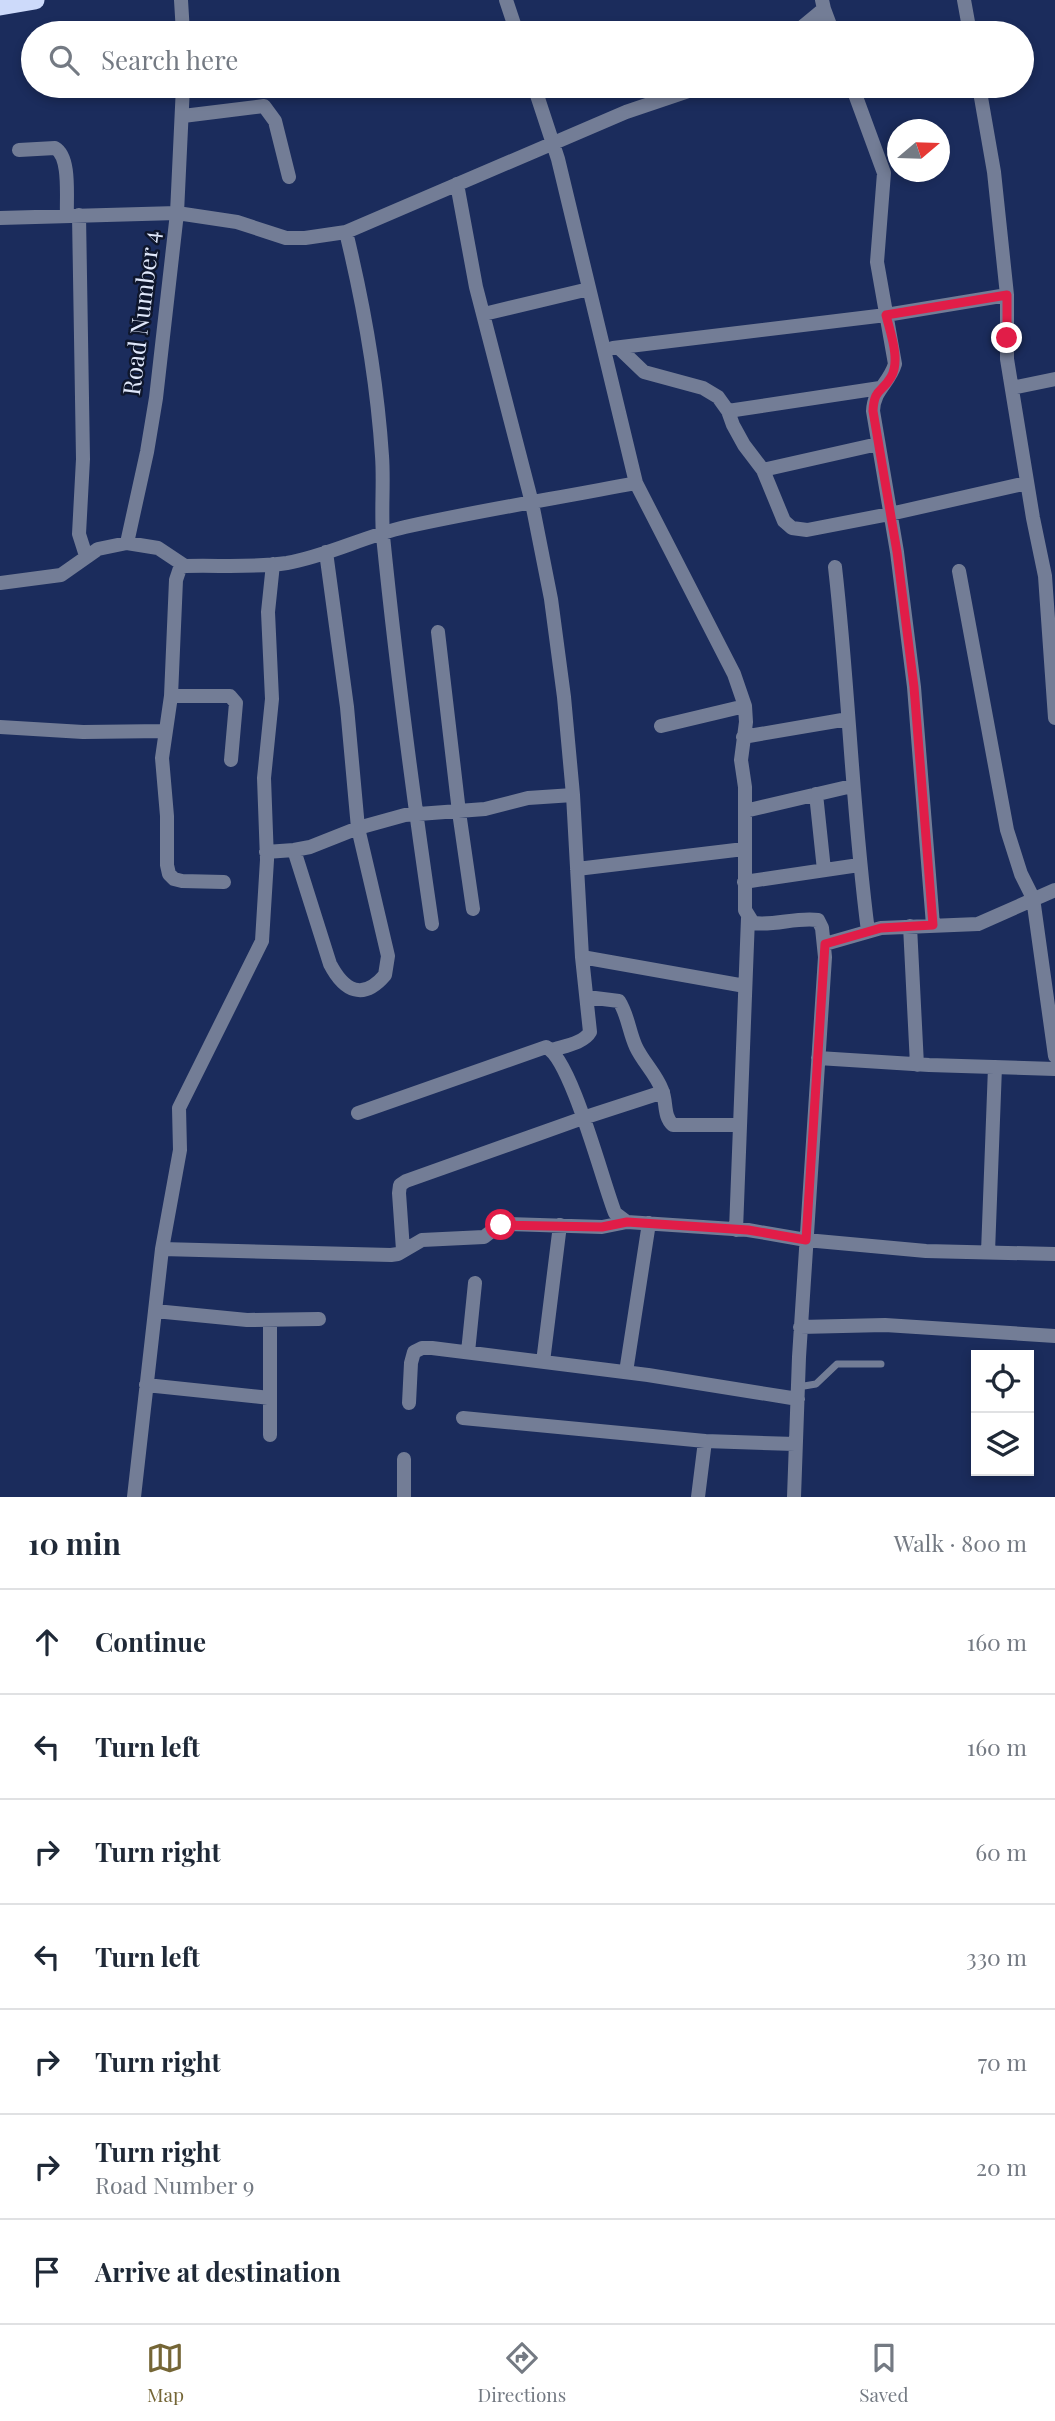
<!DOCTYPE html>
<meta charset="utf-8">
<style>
body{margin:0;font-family:"Playfair Display",serif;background:#f6f6f7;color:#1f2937}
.controls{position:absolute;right:21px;bottom:21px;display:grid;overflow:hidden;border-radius:0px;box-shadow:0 4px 10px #0003}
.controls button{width:63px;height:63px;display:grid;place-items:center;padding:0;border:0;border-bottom:2px solid #e0e1e3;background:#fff;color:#1f2937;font:35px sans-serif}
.compass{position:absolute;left:887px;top:119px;width:63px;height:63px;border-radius:50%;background:#fff;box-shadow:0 4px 10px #0003;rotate:71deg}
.stop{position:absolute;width:21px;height:21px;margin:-16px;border:5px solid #e11d48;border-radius:50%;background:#fff}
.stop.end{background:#e11d48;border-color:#fff;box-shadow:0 2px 7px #0008}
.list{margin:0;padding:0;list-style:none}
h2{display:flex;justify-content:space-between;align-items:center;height:91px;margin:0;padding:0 28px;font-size:30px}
h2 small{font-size:23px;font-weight:400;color:#747a83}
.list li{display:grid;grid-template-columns:46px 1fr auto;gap:21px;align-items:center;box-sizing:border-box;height:105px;padding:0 28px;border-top:2px solid #e0e1e3}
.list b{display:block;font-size:26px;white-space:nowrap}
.list p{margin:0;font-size:23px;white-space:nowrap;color:#747a83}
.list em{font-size:23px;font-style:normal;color:#747a83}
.icon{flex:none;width:38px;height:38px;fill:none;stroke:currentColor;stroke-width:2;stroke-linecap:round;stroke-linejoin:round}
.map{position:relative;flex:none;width:1055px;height:1497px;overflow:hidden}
.search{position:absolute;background:#fff;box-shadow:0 4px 10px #0003;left:21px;right:21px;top:21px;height:77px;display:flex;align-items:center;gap:18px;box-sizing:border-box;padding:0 24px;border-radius:38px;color:#747a83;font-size:26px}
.sheet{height:826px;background:#fff}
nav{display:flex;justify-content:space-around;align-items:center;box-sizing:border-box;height:98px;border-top:2px solid #e0e1e3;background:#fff;font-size:19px;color:#747a83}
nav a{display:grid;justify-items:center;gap:4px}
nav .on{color:#756636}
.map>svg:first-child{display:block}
</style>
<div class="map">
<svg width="1055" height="1497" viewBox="0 0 1055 1497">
<rect width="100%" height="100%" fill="#1b2c5c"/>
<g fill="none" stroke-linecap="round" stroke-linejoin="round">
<path stroke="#737d96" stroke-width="7" d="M798 1387 816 1384 837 1364H881"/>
<path stroke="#737d96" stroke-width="14" d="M181 0 183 33
M506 0 517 33
M964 0 970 33
M824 9 833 33
M795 33 824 9 822 0
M534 86 558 159 636 483 734 674 745 706 746 722 741 760 745 787V910L753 923C775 926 796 917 818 920L822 928 825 957 799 1357 794 1497
M852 86 884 173 877 262 895 364C889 384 874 389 873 411L897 552 914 687 933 925
M979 86 994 172 1007 295V359L1033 518 1045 576 1055 718
M183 116 264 106 275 121 289 177
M19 150 55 148C71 157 66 198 67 216
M457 184 476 287 532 503 551 599 564 697 573 795 582 957 590 1032C584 1043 564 1046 552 1050
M79 215 83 459 79 534 86 556
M0 218 177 213 237 222 286 238H305L346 232 626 112 703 86
M346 232C364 306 377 380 382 456 384 483 381 509 383 536 396 665 413 795 432 924
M484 314 589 289
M613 348 886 315 1007 295
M619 348 644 372 703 388 718 397 728 411 733 425 744 445 763 470 784 521 792 528 807 530 890 514 1027 483
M1012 388 1055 379
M728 411 880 388
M763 470 878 444
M127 543 147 452 156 398 177 213 183 86
M835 567C849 689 852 810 868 931
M959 571 1007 830 1021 874 1033 898 1055 1056
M0 583 61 575 98 549 127 543 158 548 185 566
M438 632 459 812 473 909
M171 696H230L236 703 231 760
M661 726 745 706
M0 727 83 732 165 731
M743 737 848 719
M816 794 824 870
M745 811 852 786
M294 850 330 964C344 991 363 1001 385 975L388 956 358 828 347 707 326 552
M266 852 294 850 310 847 358 828 405 815 485 809 528 798 573 795
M577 869 744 849
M224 882 182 881 174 879 169 874 167 865V816L162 758 171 696 176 580 180 568 185 566C219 565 254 568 287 563 327 556 365 536 405 527 481 510 559 498 636 483
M744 882 859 865
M910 926 917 1065
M825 944 881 928 978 924 1055 890
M582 957 745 986
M587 997 619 1001C628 1015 629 1032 636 1047 643 1062 656 1074 662 1090 667 1102 663 1116 673 1125H740
M818 1058 929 1065 1055 1069
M358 1113 546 1047C571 1058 603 1183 615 1213L627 1222 748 1230 806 1240 926 1251 1055 1254
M736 1230 748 918
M162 1249 391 1255 398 1254 422 1240 484 1237 497 1227 507 1224 602 1227 627 1222
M403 1250 399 1193 400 1185 406 1181 583 1118 663 1092
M988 1252 995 1067
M155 1311 247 1320 319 1319
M270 1320V1435
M800 1327 885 1325 1055 1336
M468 1352 475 1283
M543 1362 560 1225
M626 1372 649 1223
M146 1385 270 1398
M409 1403 411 1363 414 1352 422 1348H432L648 1375 798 1399
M463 1418 705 1441 795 1444
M134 1497 162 1249 180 1150 179 1108 262 941 267 860 264 778 272 699 268 612 273 564
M404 1497V1459
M698 1497 705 1441"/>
<path stroke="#cddafa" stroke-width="19" d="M0 6 35 0"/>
</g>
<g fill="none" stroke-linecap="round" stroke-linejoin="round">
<path stroke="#e11d48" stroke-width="9" d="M501 1225 602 1227 627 1222 748 1230 806 1240 825 944 881 928 933 925 914 687 897 552 873 411C874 388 882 393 891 377 901 360 890 332 886 315L1007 295V338"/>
</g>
<g text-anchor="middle" stroke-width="5" stroke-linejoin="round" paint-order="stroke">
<g font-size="24" fill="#dfe7fa" stroke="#0e162c">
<text transform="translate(142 313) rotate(-83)" y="8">Road Number 4</text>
</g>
</g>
</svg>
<div class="controls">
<button><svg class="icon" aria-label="locate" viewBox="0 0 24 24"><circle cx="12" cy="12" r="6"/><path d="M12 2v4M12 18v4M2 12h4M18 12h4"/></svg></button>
<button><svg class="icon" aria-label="layers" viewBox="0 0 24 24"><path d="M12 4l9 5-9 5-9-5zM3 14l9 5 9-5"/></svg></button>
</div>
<svg class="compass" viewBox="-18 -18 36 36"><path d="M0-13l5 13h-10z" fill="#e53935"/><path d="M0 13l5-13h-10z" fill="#747a83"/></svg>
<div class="stop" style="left:501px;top:1225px"></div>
<div class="stop end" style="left:1007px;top:338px"></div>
<div class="search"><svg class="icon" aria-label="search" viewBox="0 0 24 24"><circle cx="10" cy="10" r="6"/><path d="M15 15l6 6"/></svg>Search here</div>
</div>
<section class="sheet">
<h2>10 min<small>Walk · 800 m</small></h2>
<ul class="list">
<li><svg class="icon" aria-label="ahead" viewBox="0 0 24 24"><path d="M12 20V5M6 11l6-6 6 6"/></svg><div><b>Continue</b></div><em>160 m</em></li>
<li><svg class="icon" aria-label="left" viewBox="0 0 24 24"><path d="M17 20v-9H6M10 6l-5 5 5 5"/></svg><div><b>Turn left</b></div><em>160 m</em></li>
<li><svg class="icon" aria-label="right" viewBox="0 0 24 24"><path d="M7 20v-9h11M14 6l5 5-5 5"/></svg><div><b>Turn right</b></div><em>60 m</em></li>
<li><svg class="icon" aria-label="left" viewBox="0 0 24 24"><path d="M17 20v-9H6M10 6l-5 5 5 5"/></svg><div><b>Turn left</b></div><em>330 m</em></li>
<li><svg class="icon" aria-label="right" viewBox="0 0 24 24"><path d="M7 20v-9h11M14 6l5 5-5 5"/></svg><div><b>Turn right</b></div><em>70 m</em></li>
<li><svg class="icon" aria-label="right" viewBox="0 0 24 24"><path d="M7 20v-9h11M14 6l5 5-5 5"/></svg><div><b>Turn right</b><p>Road Number 9</p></div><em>20 m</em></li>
<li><svg class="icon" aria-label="arrive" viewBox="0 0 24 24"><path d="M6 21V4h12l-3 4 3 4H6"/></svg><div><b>Arrive at destination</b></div></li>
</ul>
</section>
<nav>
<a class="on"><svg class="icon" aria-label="map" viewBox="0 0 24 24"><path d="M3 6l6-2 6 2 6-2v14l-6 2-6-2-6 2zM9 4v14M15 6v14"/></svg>Map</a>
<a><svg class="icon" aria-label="directions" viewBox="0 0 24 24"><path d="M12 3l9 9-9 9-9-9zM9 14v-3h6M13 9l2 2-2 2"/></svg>Directions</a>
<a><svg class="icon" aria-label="saved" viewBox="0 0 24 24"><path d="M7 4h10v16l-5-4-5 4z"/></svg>Saved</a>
</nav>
